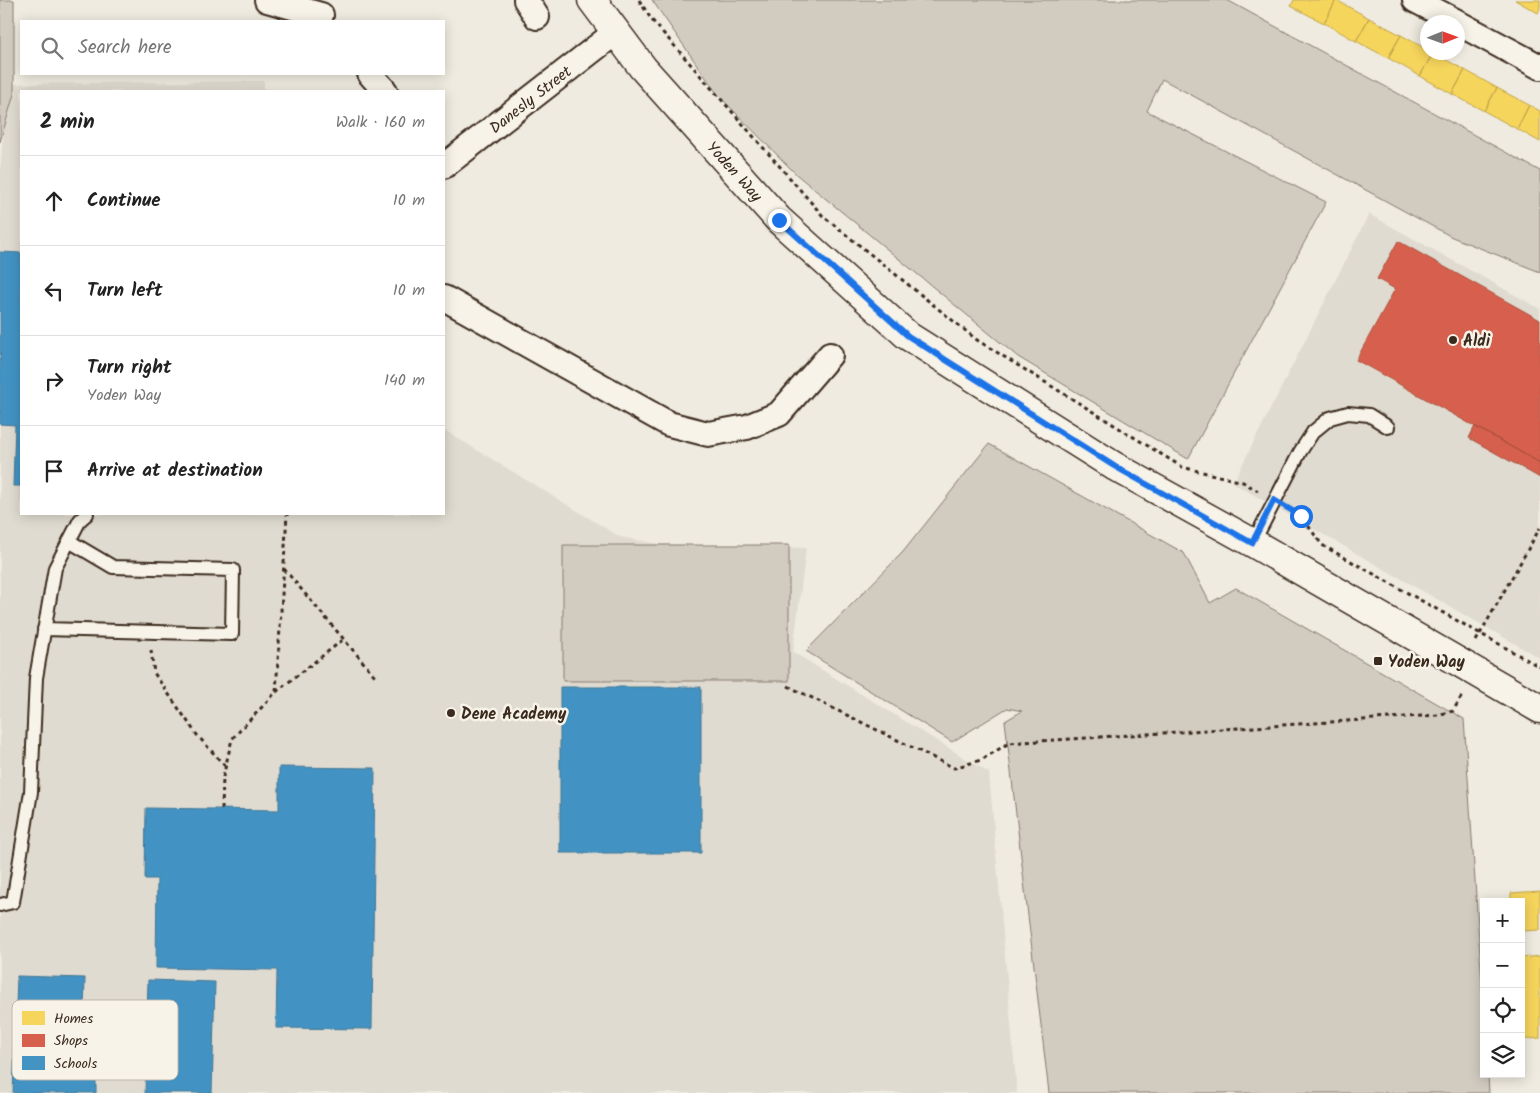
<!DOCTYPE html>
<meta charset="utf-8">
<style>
body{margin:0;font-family:Kalam,sans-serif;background:#f6f6f6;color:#222}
.controls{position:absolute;right:15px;bottom:15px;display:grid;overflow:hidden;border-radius:0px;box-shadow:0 2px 12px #0003}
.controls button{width:45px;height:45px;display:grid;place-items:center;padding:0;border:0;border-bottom:1px solid #e0e0e0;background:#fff;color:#222;font:25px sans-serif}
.compass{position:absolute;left:1420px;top:15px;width:45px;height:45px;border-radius:50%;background:#fff;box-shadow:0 2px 12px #0003;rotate:89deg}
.stop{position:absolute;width:15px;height:15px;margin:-11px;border:4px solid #1a73e8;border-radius:50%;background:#fff}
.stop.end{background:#1a73e8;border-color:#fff;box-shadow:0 1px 5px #0008}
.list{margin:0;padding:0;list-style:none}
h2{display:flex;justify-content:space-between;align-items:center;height:65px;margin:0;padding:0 20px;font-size:21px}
h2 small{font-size:16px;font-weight:400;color:#767676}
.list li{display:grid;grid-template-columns:32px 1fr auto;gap:15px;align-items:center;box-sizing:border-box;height:90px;padding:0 20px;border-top:1px solid #e0e0e0}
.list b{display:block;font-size:19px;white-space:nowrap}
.list p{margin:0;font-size:16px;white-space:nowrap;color:#767676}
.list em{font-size:16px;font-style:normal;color:#767676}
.icon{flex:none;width:28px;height:28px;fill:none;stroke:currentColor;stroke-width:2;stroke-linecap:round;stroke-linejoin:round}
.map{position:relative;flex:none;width:1540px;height:1093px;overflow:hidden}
.search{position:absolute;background:#fff;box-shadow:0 2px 12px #0003;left:20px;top:20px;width:425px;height:55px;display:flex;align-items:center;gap:12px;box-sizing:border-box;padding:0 18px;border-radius:0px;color:#767676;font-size:19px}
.panel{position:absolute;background:#fff;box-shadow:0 2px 12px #0003;left:20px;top:90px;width:425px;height:425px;border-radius:0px}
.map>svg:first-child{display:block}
</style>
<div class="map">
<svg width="1540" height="1093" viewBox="0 0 1540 1093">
<rect width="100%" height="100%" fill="#efebe0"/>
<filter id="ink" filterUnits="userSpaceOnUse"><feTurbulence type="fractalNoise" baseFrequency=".02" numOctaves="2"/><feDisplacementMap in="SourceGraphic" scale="10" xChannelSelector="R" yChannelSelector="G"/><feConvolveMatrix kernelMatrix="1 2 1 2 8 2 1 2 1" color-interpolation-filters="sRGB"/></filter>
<g filter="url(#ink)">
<path fill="#e0dbd0" d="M264 81V91H21V514H444V430L620 537 659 544 806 548 793 652 989 773 1017 1093H0V170L8 84Z
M1369 214 1540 309V658L1233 483Z"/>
<path fill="#d1cbc0" stroke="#867a6f" d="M0 0H14V94L0 142Z
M652 0H1227L1540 171V272L1452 237 1162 79 1147 111 1326 202 1188 459 1018 357 797 175 718 95Z
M989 444 1184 553 1210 603 1236 588 1464 719 1484 1014V1074H1488L1489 1093H1049L1005 721 1022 711 1007 708 952 742 806 651 903 552Z
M563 545H789V681H563Z"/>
<path fill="#f6d55c" stroke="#bea249" d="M1294 0H1336L1324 23 1291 6Z
M1336 0 1369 18 1356 41 1324 23Z
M1515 0H1540V9L1538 13Z
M1369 18 1401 35 1388 58 1356 41Z
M1401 35 1428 50V52L1433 53 1420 76 1388 58Z
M1433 53 1465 70 1452 94 1420 76Z
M1465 70 1497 88 1484 111 1452 94Z
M1497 88 1529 105 1517 129 1484 111Z
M1529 105 1540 111V142L1517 129Z
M1540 891V930L1521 931V902H1511V893Z
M1540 956V1038L1521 1040V958Z"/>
<path fill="#d6604d" stroke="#a8503f" d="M1398 241 1540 320V463L1356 360 1395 289 1377 279Z
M1475 426 1540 463V478L1469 438Z"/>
<path fill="#4393c3" stroke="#417492" d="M0 252 21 253V486H13L15 425 0 424Z
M560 687H701V853H560Z
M279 767 375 768 372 1029 276 1028 277 970 156 968 157 879H145L146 808 279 810Z
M17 976 85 978 82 1074 96 1075V1093H13Z
M148 980 215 982 212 1093H145Z"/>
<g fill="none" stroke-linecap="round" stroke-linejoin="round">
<defs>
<path id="lane" d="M1253 543 1300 452 1313 432 1330 418 1348 413 1369 415 1388 427
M44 629 232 634 233 570 113 567 69 541
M0 905 13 902 31 792 36 678 55 568 80 520 87 514"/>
<path id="street" d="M267 0 321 15
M526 0 537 17
M1415 0 1457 22
M1458 23 1540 67
M370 74 385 91
M444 166 616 32
M444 298 669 424 708 434 747 427 779 414 830 355"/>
<path id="secondary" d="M592 0 643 68 779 220 908 336 1114 466 1253 543 1540 709"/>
</defs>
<use href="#lane" stroke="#3b2a1e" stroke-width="16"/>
<use href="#street" stroke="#3b2a1e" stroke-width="28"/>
<use href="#secondary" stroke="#3b2a1e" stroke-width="31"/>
<path stroke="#3b2a1e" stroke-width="3" stroke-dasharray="4 4" stroke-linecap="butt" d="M639 0 651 19 823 216 977 340 1182 467 1243 482 1258 491
M1291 510 1301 516 1322 545 1540 667
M284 569 375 676
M1476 641 1540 528
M151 650 154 673 197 735 225 766
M788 686 954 768 981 760 1009 743 1437 715 1453 711 1463 694
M276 692 344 639
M222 809 223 777 232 739 276 692 287 514"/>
<use href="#lane" stroke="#f7f3e8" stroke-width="12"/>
<use href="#street" stroke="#f7f3e8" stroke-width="24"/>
<use href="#secondary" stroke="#f7f3e8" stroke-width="28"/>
</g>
</g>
<g fill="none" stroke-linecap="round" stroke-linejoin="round" filter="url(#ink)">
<path stroke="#1a73e8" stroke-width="6" d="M779 220 908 336 1114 466 1252 543 1274 500 1301 516"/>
</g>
<g fill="#3b2a1e" stroke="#f7f3e8" stroke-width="2">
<circle cx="1453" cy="340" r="5"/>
<rect x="1373" y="656" width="10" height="10" rx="2.5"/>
<circle cx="451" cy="713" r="5"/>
</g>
<g text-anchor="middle" stroke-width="5" stroke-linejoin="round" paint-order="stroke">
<g font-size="16" fill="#3b2a1e" stroke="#f7f3e8">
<text transform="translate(530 99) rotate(-38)" y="6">Danesly Street</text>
<text transform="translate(735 171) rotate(48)" y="6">Yoden Way</text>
</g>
<g font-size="16" font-weight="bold" fill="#3b2a1e" stroke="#f7f3e8" text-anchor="start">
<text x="1463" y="346">Aldi</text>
<text x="1388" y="667">Yoden Way</text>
<text x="461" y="719">Dene Academy</text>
</g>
</g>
<rect x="12" y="1000" width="166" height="80" rx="8" fill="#f7f3e8" stroke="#bfb7ab" stroke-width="1"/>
<rect x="22" y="1011" width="23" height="14" fill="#f6d55c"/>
<rect x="22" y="1034" width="23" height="13" fill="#d6604d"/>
<rect x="22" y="1056" width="23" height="14" fill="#4393c3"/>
<g font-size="14" fill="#3b2a1e">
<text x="54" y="1023">Homes</text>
<text x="54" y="1045">Shops</text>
<text x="54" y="1068">Schools</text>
</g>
</svg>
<div class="controls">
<button>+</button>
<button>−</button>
<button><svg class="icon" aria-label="locate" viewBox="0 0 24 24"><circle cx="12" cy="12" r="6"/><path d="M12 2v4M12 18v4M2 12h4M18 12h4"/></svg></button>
<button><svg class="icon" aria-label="layers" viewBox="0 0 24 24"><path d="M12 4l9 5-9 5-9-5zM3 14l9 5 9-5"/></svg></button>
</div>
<svg class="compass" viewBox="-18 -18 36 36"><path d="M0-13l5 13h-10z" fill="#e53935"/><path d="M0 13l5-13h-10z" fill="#767676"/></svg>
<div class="stop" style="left:1301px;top:516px"></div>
<div class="stop end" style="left:779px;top:220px"></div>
<div class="search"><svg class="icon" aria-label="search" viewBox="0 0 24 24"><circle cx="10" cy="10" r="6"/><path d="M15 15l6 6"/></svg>Search here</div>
<section class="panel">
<h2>2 min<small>Walk · 160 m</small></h2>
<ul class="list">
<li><svg class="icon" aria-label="ahead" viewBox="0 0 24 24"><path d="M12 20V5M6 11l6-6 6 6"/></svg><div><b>Continue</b></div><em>10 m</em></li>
<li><svg class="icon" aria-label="left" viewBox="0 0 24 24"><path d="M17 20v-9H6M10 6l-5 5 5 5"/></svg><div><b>Turn left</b></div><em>10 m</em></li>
<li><svg class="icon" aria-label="right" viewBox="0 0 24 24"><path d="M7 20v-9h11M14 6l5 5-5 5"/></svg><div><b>Turn right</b><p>Yoden Way</p></div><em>140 m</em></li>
<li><svg class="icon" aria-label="arrive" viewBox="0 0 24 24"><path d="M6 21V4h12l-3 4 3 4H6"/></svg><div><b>Arrive at destination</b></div></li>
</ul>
</section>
</div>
